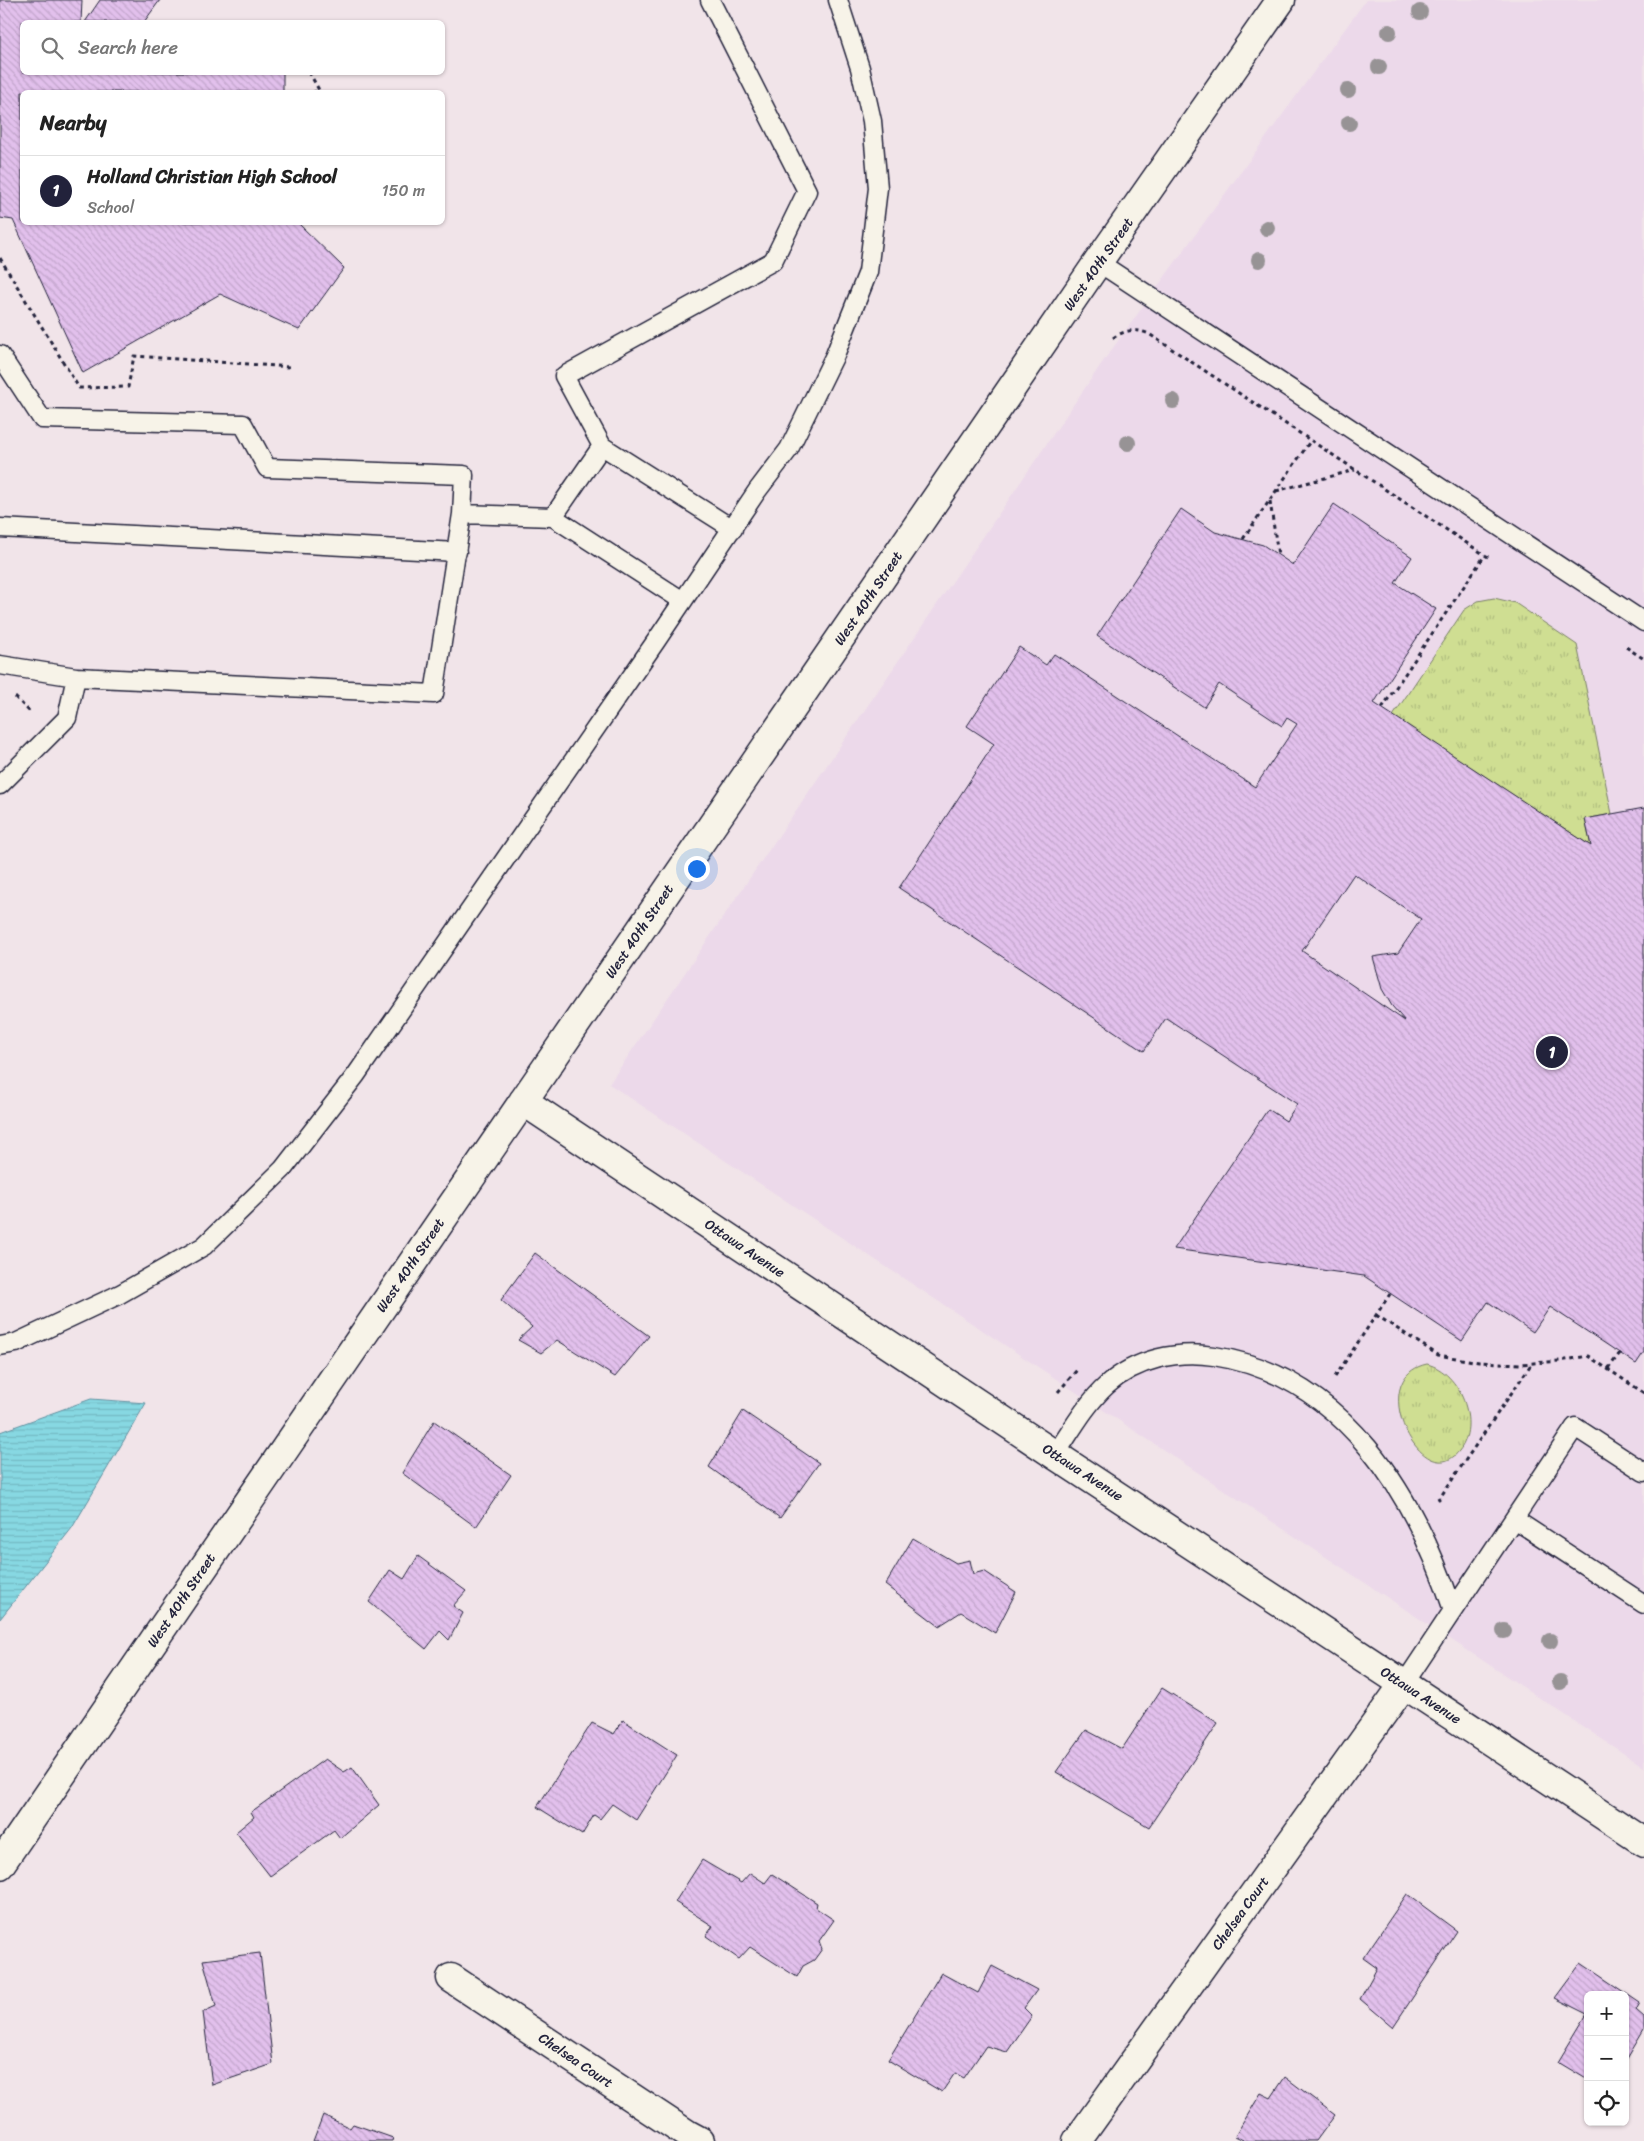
<!DOCTYPE html>
<meta charset="utf-8">
<style>
body{margin:0;font-family:Sriracha,sans-serif;background:#f2f2f2;color:#222}
.controls{position:absolute;right:15px;bottom:15px;display:grid;overflow:hidden;border-radius:8px;box-shadow:0 1px 4px #0004}
.controls button{width:45px;height:45px;display:grid;place-items:center;padding:0;border:0;border-bottom:1px solid #e0e0e0;background:#fff;color:#222;font:25px sans-serif}
.you{position:absolute;left:696px;top:868px;width:18px;height:18px;margin:-12px;border:4px solid #fff;border-radius:50%;background:#1a73e8;box-shadow:0 0 0 8px #1a73e833}
.badge{display:grid;place-items:center;width:32px;height:32px;border-radius:50%;background:#22223b;color:#fff;font-size:16px;font-weight:700}
.pin{position:absolute;translate:-50% -50%;border:2px solid #fff;box-shadow:0 1px 5px #0006}
.list{margin:0;padding:0;list-style:none}
h2{display:flex;justify-content:space-between;align-items:center;height:65px;margin:0;padding:0 20px;font-size:21px}
h2 small{font-size:16px;font-weight:400;color:#767676}
.list li{display:grid;grid-template-columns:32px 1fr auto;gap:15px;align-items:center;box-sizing:border-box;height:70px;padding:0 20px;border-top:1px solid #e0e0e0}
.list b{display:block;font-size:19px;white-space:nowrap}
.list p{margin:0;font-size:16px;white-space:nowrap;color:#767676}
.list em{font-size:16px;font-style:normal;color:#767676}
.icon{flex:none;width:28px;height:28px;fill:none;stroke:currentColor;stroke-width:2;stroke-linecap:round;stroke-linejoin:round}
.map{position:relative;flex:none;width:1644px;height:2141px;overflow:hidden}
.search{position:absolute;background:#fff;box-shadow:0 1px 4px #0004;left:20px;top:20px;width:425px;height:55px;display:flex;align-items:center;gap:12px;box-sizing:border-box;padding:0 18px;border-radius:8px;color:#767676;font-size:19px}
.panel{position:absolute;background:#fff;box-shadow:0 1px 4px #0004;left:20px;top:90px;width:425px;height:135px;border-radius:8px}
.map>svg:first-child{display:block}
</style>
<div class="map">
<svg width="1644" height="2141" viewBox="0 0 1644 2141">
<defs>
<pattern id="grass-tufts" width="24" height="20" patternUnits="userSpaceOnUse" patternTransform="scale(1.25)"><rect width="24" height="20" fill="#cfde92"/><path d="M3 7l-1-3M5 7V3M7 7l1-3M15 17l-1-3M17 17v-4M19 17l1-3" fill="none" stroke="#b1be7f"/></pattern>
<pattern id="water-rules" width="6" height="5" patternUnits="userSpaceOnUse" patternTransform="scale(1.25)"><rect width="6" height="5" fill="#87d8e2"/><path d="M0 2.5h6" fill="none" stroke="#74b9c3"/></pattern>
<pattern id="building-back-hatch" width="6" height="6" patternUnits="userSpaceOnUse" patternTransform="scale(1.25)"><rect width="6" height="6" fill="#e2c0ec"/><path d="M-1 5l2 2M0 0l6 6M5-1l2 2" fill="none" stroke="#c2a5cb"/></pattern>
</defs>
<rect width="100%" height="100%" fill="#f1e4e9"/>
<filter id="ink" filterUnits="userSpaceOnUse"><feTurbulence type="fractalNoise" baseFrequency=".02" numOctaves="2"/><feDisplacementMap in="SourceGraphic" scale="10" xChannelSelector="R" yChannelSelector="G"/><feConvolveMatrix kernelMatrix="1 2 1 2 8 2 1 2 1" color-interpolation-filters="sRGB"/></filter>
<g filter="url(#ink)">
<path fill="#ecd9ea" d="M1366 0H1644V1767L609 1084 1102 363Z"/>
<path fill="url(#grass-tufts)" stroke="#788066" d="M1494 598 1515 603 1577 645 1612 814 1585 819 1591 846 1393 716 1464 610 1478 601Z
M1427 1364C1460 1372 1481 1424 1459 1451 1424 1496 1362 1378 1427 1364Z"/>
<path fill="url(#water-rules)" stroke="#5f8f9f" d="M91 1399 146 1403 72 1528 0 1619V1432Z"/>
<path fill="url(#building-back-hatch)" stroke="#22223b" fill-rule="evenodd" d="M0 0H82L81 22H22V72H283V92H22V222H297L344 268 299 330 220 294 83 373 13 220 0 218Z
M100 0H160L144 22H85Z
M1334 504 1412 557 1395 583 1436 609 1374 703 1591 846 1585 819 1644 808V1352L1636 1364 1550 1307 1533 1332 1488 1302 1462 1341 1364 1276 1174 1249 1268 1109 1286 1121 1297 1104 1166 1018 1144 1051 899 888 994 744 967 726 1019 647 1046 665 1054 654 1255 787 1297 724 1287 718 1282 726 1219 684 1204 707 1097 636 1181 509 1215 532 1263 545 1293 565ZM1354 874 1421 919 1398 953 1373 957 1382 989 1392 1006 1405 1021 1302 951Z
M535 1253 649 1336 615 1377 557 1340 541 1353 518 1340 532 1327 501 1300Z
M743 1411 819 1463 780 1518 709 1467Z
M434 1421 511 1475 476 1527 402 1473Z
M913 1538 956 1563 970 1560 973 1574 984 1571 1016 1592 995 1633 961 1612 939 1626 885 1585Z
M418 1556 466 1591 453 1606 463 1613 449 1640 440 1631 426 1649 369 1602 390 1570 404 1579Z
M1162 1688 1218 1723 1149 1827 1056 1772 1086 1730 1122 1749Z
M623 1720 677 1755 636 1820 612 1804 600 1819 594 1815 582 1835 537 1807 592 1723 614 1734Z
M325 1759 344 1772 352 1767 379 1805 340 1838 334 1830 270 1876 236 1832 254 1817 251 1812Z
M702 1860 741 1883 750 1873 765 1883 772 1874 817 1903 816 1908 834 1920 819 1941 822 1949 814 1960 803 1966 797 1977 750 1947 739 1959 706 1936 713 1926 675 1902Z
M1407 1894 1457 1931 1393 2027 1360 1999 1377 1968 1363 1958Z
M260 1953 273 2064 212 2085 203 2012 216 2006 203 1960Z
M1581 1963 1640 2003 1636 2010 1644 2017V2031L1625 2063V1995H1588V2080L1558 2062 1587 2014 1555 1998Z
M992 1966 1037 1990 1024 2008 1032 2016 1007 2052 986 2046 964 2078 955 2073 942 2092 888 2060 941 1973 978 1993Z
M1285 2077 1335 2115 1316 2141H1242L1243 2140 1235 2136 1261 2093 1271 2098Z
M323 2115 350 2128 353 2124 393 2138 392 2141H313Z"/>
<g fill="none" stroke-linecap="round" stroke-linejoin="round">
<defs>
<path id="service" d="M1098 262 1644 622
M0 355 42 419 243 424 267 468 464 475 462 514
M602 446 733 529
M553 517 683 601
M0 528 457 552
M0 665 76 677
M0 785 67 718 76 677 434 694 462 514 553 517 602 446 564 376 773 261 807 191 710 0
M0 1346 16 1343 120 1294 204 1246 283 1169 356 1075 656 641 757 491 789 449 835 355 868 272 878 188 872 121 860 68 838 0
M1055 1455C1071 1431 1086 1404 1107 1385 1136 1359 1177 1350 1214 1356 1344 1376 1415 1496 1453 1610
M1514 1519 1644 1604
M1404 1684 1575 1427 1644 1472"/>
<path id="minor" d="M451 1978 687 2134 700 2141
M1077 2141 1404 1684"/>
<path id="tertiary" d="M523 1101 1055 1455 1644 1842
M0 1865 1098 262 1281 0"/>
</defs>
<use href="#service" stroke="#22223b" stroke-width="21"/>
<use href="#minor" stroke="#22223b" stroke-width="31"/>
<use href="#tertiary" stroke="#22223b" stroke-width="31"/>
<path stroke="#22223b" stroke-width="3" stroke-dasharray="4 4" stroke-linecap="butt" d="M309 72 319 90 314 92
M0 258 79 388 128 387 134 356 290 367
M1113 338C1125 330 1135 328 1149 334L1491 559
M1276 491 1355 470
M1270 501 1278 555
M1243 539 1311 440
M1626 647 1644 659
M15 697 30 712V714
M1382 708 1485 555
M1376 1315 1438 1355 1479 1362 1520 1364 1560 1361 1588 1356 1644 1393
M1608 1369 1620 1353
M1335 1377 1390 1294
M1058 1392 1077 1370
M1438 1497 1439 1499 1532 1363"/>
<use href="#service" stroke="#f7f3e8" stroke-width="18"/>
<use href="#minor" stroke="#f7f3e8" stroke-width="28"/>
<use href="#tertiary" stroke="#f7f3e8" stroke-width="28"/>
</g>
<g fill="#979395">
<circle cx="1420" cy="12" r="8"/>
<circle cx="1389" cy="32" r="8"/>
<circle cx="1379" cy="67" r="8"/>
<circle cx="1348" cy="90" r="8"/>
<circle cx="1349" cy="123" r="8"/>
<circle cx="1267" cy="228" r="8"/>
<circle cx="1259" cy="260" r="8"/>
<circle cx="1173" cy="401" r="8"/>
<circle cx="1128" cy="443" r="8"/>
<circle cx="1504" cy="1631" r="8"/>
<circle cx="1550" cy="1641" r="8"/>
<circle cx="1560" cy="1682" r="8"/>
</g>
</g>
<g text-anchor="middle" stroke-width="4" stroke-linejoin="round" paint-order="stroke">
<g font-size="14" fill="#22223b" stroke="#f7f3e8">
<text transform="translate(1098 264) rotate(-55)" y="5">West 40th Street</text>
<text transform="translate(868 598) rotate(-56)" y="5">West 40th Street</text>
<text transform="translate(639 931) rotate(-56)" y="5">West 40th Street</text>
<text transform="translate(745 1248) rotate(34)" y="5">Ottawa Avenue</text>
<text transform="translate(410 1265) rotate(-56)" y="5">West 40th Street</text>
<text transform="translate(1083 1472) rotate(33)" y="5">Ottawa Avenue</text>
<text transform="translate(181 1600) rotate(-56)" y="5">West 40th Street</text>
<text transform="translate(1421 1695) rotate(33)" y="5">Ottawa Avenue</text>
<text transform="translate(1240 1913) rotate(-54)" y="5">Chelsea Court</text>
<text transform="translate(576 2060) rotate(34)" y="5">Chelsea Court</text>
</g>
</g>
</svg>
<div class="controls">
<button>+</button>
<button>−</button>
<button><svg class="icon" aria-label="locate" viewBox="0 0 24 24"><circle cx="12" cy="12" r="6"/><path d="M12 2v4M12 18v4M2 12h4M18 12h4"/></svg></button>
</div>
<div class="you"></div>
<div class="pin badge" style="left:1552px;top:1052px">1</div>
<div class="search"><svg class="icon" aria-label="search" viewBox="0 0 24 24"><circle cx="10" cy="10" r="6"/><path d="M15 15l6 6"/></svg>Search here</div>
<section class="panel">
<h2>Nearby<small></small></h2>
<ul class="list">
<li><span class="badge">1</span><div><b>Holland Christian High School</b><p>School</p></div><em>150 m</em></li>
</ul>
</section>
</div>
